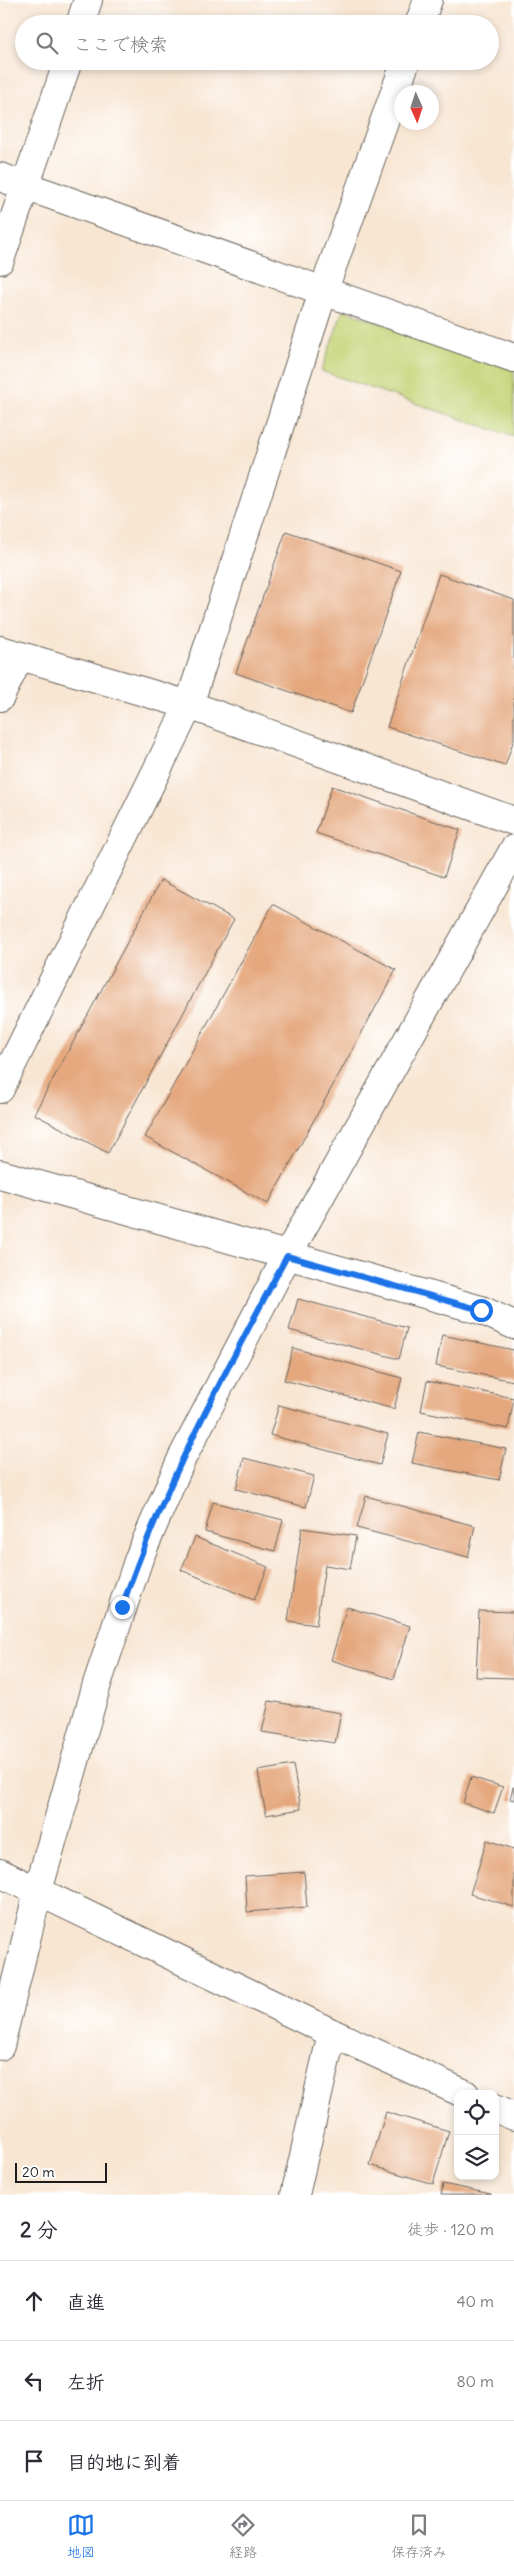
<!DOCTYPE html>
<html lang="ja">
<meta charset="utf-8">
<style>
body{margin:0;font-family:Delius,"Klee One",sans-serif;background:#f2f2f3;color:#2b2b33}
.controls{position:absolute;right:15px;bottom:15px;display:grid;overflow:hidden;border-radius:10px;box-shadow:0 2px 8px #0003}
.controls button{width:45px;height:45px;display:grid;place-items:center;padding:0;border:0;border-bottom:1px solid #e1e1e2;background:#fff;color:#2b2b33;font:25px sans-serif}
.compass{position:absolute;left:394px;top:85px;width:45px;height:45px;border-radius:50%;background:#fff;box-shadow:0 2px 8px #0003;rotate:177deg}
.scale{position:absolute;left:15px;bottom:12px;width:92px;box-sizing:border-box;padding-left:5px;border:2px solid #1c1c1c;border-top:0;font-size:14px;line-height:18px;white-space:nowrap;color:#1c1c1c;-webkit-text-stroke:4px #fff;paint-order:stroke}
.stop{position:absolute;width:15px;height:15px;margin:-11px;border:4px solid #1a73e8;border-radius:50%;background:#fff}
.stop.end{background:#1a73e8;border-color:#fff;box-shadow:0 1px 5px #0008}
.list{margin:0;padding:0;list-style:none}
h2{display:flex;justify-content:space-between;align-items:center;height:65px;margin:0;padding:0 20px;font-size:21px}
h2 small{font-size:16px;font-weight:400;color:#7c7c81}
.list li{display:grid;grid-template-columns:32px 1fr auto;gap:15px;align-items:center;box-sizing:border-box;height:80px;padding:0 20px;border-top:1px solid #e1e1e2}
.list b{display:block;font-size:19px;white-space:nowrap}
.list em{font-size:16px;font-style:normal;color:#7c7c81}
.icon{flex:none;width:28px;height:28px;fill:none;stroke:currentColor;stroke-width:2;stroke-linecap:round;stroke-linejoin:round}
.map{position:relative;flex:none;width:514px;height:2195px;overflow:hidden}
.search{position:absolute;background:#fff;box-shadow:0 2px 8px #0003;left:15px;right:15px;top:15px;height:55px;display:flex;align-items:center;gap:12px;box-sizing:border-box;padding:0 18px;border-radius:28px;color:#7c7c81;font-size:19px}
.sheet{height:305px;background:#fff}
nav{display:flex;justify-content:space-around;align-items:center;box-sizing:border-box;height:70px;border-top:1px solid #e1e1e2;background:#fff;font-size:14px;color:#7c7c81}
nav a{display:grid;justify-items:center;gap:2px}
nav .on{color:#1a73e8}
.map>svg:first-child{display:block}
</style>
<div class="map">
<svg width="514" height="2195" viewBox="0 0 514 2195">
<rect width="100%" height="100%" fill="#fff"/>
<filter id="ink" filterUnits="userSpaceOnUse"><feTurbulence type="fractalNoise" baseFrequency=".02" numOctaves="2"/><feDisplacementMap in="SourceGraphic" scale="10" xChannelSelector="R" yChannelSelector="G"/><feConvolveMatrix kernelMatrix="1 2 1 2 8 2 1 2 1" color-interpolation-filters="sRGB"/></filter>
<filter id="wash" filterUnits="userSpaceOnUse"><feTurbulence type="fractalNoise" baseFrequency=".0096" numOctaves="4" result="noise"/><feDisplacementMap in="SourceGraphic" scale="20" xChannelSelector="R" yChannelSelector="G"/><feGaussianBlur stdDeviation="1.12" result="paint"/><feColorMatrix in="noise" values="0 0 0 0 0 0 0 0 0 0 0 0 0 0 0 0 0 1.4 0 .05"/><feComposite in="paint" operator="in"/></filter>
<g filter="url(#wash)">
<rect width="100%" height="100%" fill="#f8e6d3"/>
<path fill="#c4d477" stroke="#70784a" d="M343 310 514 370V437L321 371Z"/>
<g id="blocks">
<path fill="#e5a87e" d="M286 531 401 571 351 713 236 673Z
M439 574 514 600V739L505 766 387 727Z
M332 786 460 830 444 877 316 833Z
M161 880 234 919 108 1153 34 1114Z
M273 904 396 970 268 1204 145 1137Z
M298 1299 407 1328 399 1359 289 1330Z
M442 1335 514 1350V1381L436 1366Z
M293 1348 402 1378 394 1409 284 1380Z
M427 1381 514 1398 508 1429 421 1411Z
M279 1405 388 1434 380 1465 270 1435Z
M419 1432 506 1449 499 1480 412 1463Z
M244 1458 314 1476 306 1507 236 1489Z
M366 1496 475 1526 468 1557 357 1528Z
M213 1502 283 1520 275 1551 205 1532Z
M302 1528 356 1536 350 1569 325 1565 316 1625 288 1621Z
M195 1537 268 1567 254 1600 181 1570Z
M347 1607 410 1626 394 1679 331 1660Z
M479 1611 514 1612V1678L476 1677Z
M269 1701 341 1713 335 1743 262 1732Z
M293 1765 301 1809 266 1815 258 1771Z
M471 1777 503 1787 494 1813 463 1803Z
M513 1787H514V1800L510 1799Z
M487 1840 514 1849V1907L470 1894Z
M304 1872 307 1907 247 1912 245 1876Z
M386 2112 449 2131 433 2184 370 2165Z
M443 2184 491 2194V2195H441Z"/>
</g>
</g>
<g filter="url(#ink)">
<use href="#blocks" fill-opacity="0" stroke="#69635c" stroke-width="1"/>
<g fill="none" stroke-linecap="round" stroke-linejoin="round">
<defs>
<path id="minor" d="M80 24 88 0
M419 24 428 0
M0 177 514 358
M0 260 68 61
M0 650 189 705 514 821
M0 697 19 657
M0 1089 189 705 323 292 406 61
M0 1174 481 1310 514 1325
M0 1873 332 2033 465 2094
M0 2046 38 1891 97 1684 139 1558 182 1458 287 1256 514 849
M495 2108 514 2116
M295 2195 332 2033"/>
</defs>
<use href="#minor" stroke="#69635c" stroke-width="30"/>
<use href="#minor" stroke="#fff" stroke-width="28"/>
</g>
</g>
<g fill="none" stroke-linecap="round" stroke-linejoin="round" filter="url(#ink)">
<path stroke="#1a73e8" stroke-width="6" d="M122 1607C164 1484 226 1370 287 1256L481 1310"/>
</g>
</svg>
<div class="controls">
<button><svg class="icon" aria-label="locate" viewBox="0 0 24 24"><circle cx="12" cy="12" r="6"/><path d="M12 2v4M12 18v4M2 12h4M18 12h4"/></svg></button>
<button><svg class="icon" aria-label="layers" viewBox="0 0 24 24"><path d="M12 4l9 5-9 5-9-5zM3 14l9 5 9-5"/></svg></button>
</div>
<svg class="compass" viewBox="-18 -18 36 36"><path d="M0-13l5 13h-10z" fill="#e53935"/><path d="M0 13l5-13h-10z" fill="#7c7c81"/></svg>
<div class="scale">20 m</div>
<div class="stop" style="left:481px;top:1310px"></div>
<div class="stop end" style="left:122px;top:1607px"></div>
<div class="search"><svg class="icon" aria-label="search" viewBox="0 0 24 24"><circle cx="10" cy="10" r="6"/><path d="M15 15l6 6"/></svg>ここで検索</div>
</div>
<section class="sheet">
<h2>2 分<small>徒歩 · 120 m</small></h2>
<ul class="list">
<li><svg class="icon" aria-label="ahead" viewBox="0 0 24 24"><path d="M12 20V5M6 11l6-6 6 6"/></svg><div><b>直進</b></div><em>40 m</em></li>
<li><svg class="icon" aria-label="left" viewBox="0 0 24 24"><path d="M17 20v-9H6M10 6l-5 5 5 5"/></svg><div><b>左折</b></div><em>80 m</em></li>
<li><svg class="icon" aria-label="arrive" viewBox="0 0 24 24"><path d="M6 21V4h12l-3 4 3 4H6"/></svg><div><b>目的地に到着</b></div></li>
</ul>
</section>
<nav>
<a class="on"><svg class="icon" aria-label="map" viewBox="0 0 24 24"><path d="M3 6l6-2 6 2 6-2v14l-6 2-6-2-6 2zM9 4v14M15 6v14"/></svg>地図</a>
<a><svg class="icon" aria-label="directions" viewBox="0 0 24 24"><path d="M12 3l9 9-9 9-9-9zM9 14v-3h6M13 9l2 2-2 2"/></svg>経路</a>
<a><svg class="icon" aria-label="saved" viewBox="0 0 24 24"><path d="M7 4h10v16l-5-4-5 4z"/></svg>保存済み</a>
</nav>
